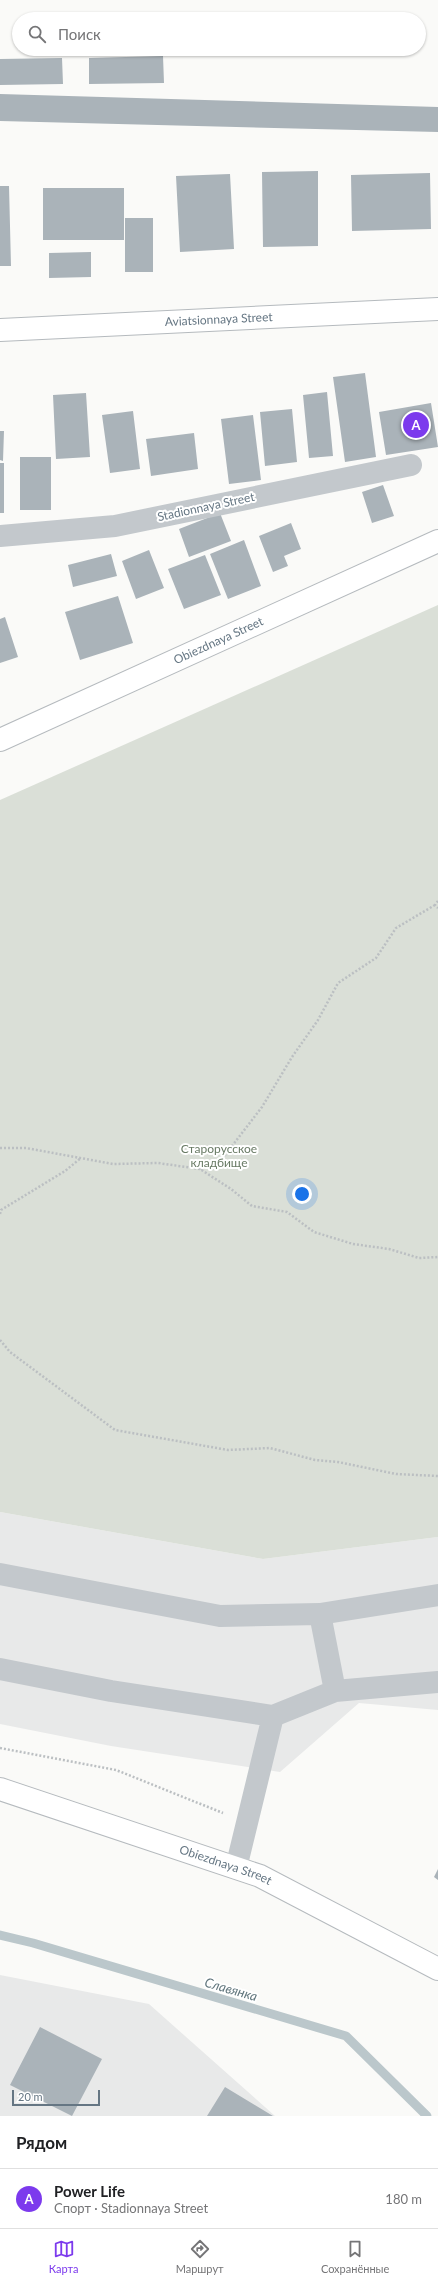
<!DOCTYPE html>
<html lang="ru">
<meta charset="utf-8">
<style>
body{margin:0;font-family:Lato,sans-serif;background:#f6f6f6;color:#202124}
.scale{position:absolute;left:12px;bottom:10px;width:88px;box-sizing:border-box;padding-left:4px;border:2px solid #657683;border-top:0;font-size:11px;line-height:14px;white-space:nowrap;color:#657683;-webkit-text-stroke:3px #fff;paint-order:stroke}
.you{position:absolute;left:302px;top:1194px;width:14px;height:14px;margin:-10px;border:3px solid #fff;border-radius:50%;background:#1a73e8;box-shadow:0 0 0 6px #1a73e833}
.badge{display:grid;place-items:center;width:26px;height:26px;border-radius:50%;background:#7c3aed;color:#fff;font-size:13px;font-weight:700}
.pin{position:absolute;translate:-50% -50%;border:2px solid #fff;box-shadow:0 1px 4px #0006}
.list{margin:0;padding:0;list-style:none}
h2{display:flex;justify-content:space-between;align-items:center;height:52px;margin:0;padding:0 16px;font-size:17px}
h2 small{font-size:13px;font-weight:400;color:#757577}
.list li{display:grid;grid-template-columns:26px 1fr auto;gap:12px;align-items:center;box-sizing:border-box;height:60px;padding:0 16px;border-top:1px solid #e0e0e0}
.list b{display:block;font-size:15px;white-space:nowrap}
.list p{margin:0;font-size:13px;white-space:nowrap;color:#757577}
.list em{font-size:13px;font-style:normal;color:#757577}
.icon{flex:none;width:22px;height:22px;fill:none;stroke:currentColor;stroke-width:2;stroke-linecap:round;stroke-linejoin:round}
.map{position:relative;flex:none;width:438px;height:2116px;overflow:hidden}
.search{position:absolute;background:#fff;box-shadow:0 1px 3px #0004;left:12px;right:12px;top:12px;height:44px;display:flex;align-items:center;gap:10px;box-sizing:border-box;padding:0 14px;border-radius:22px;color:#757577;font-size:15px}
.sheet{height:112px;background:#fff}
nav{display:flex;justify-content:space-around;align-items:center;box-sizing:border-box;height:56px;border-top:1px solid #e0e0e0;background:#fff;font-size:11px;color:#757577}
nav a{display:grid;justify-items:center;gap:2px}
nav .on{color:#7c3aed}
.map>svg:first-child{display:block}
</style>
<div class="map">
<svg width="438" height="2116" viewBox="0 0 438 2116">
<rect width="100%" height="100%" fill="#fafaf8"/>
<path fill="#e8e9e9" d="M0 1512 263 1559 438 1537V1710L359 1703 280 1772 111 1746 0 1724Z
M0 1975 149 2004 275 2116H0Z"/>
<path fill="#dadfd7" d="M438 605V1537L263 1559 0 1512V800Z"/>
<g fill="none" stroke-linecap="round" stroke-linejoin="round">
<path stroke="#bbc7cb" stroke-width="9" d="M0 1935 33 1943 346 2036 427 2116"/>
</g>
<path fill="#aab3b9" d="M163 56 164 83 89 84V58Z
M62 58 63 84 0 85V59Z
M0 94 438 107V132L0 121Z
M318 171V246L263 247 262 172Z
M430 173 431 229 352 231 351 175Z
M230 174 234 249 180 252 176 176Z
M0 186H9L11 266H0Z
M43 188H124V240H43Z
M125 218H153V272H125Z
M91 252V277L49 278V253Z
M365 373 376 457 345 462 333 377Z
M327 392 333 456 309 458 303 395Z
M86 393 90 457 56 459 53 395Z
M431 403 438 447 386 455 379 412Z
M292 409 297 462 265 466 260 412Z
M133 411 140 469 110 473 102 415Z
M253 415 261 480 229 484 221 419Z
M0 431H4L3 461 0 460Z
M194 433 198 469 151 476 146 439Z
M20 457H51V510H20Z
M0 463H4V513H0Z
M383 485 394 516 372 523 362 492Z
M220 513 231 541 189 557 179 529Z
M291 523 301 549 284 556 288 566 273 572 259 536Z
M244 540 261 586 228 599 210 554Z
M149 550 164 588 136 599 122 561Z
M111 554 117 576 73 587 68 565Z
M205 555 221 595 184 609 168 569Z
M118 596 133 643 80 660 65 612Z
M5 617 18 657 0 663V619Z
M438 1869V1880L434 1877Z
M40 2027 102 2059 72 2116 10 2085Z
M225 2087 273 2116H207Z"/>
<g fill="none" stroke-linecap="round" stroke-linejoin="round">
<defs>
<g id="major">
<path id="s1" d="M0 330 438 309"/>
<path id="s2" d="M0 740 438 541"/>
<path id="s3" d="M0 1789 260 1876 438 1969"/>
</g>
</defs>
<use href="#major" stroke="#b5babe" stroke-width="24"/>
<path stroke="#bbbfc2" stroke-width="2.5" stroke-dasharray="2 2" stroke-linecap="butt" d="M438 901 435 905 438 908
M435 905 396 928 376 958 338 983 318 1020 292 1057 262 1107 222 1159 200 1169 231 1189 252 1206 287 1212 314 1232 353 1244 389 1249 419 1258 438 1257
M0 1148H26L113 1164 158 1163 200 1169
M0 1214 1 1210 65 1171 81 1158
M0 1340 10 1352 115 1430 228 1450 270 1448 315 1460 338 1462 396 1474 438 1476
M0 1748 116 1770 223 1813"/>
<path stroke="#c3c8cc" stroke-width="22" d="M0 536 115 526 411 465
M0 1574 220 1616 320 1614 438 1595
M320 1614 335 1691
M0 1669 111 1691 273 1716 335 1691 438 1682
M236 1868 273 1716"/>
<use href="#major" stroke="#fff" stroke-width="22"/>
</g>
<g text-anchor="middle" stroke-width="4" stroke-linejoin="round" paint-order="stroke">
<g font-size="12" fill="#657683" stroke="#fff">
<text dy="4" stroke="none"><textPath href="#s1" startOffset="219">Aviatsionnaya Street</textPath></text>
<text transform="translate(206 507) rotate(-12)" y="4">Stadionnaya Street</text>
<text dy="4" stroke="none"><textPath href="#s2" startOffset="240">Obiezdnaya Street</textPath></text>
<text dy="4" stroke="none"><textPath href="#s3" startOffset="238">Obiezdnaya Street</textPath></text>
</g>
<g font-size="12" fill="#687a64" stroke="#fff">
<text x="219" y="1153">Старорусское<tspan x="219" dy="14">кладбище</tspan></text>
</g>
<g font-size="13" font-style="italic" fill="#60757c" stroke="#fff">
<text transform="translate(231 1989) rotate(16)" y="5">Славянка</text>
</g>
</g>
</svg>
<div class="scale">20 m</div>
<div class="you"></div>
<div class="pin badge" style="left:416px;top:425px">A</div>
<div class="search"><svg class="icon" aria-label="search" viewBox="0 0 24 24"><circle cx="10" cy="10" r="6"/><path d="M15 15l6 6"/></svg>Поиск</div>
</div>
<section class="sheet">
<h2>Рядом<small></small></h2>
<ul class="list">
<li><span class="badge">A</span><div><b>Power Life</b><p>Спорт · Stadionnaya Street</p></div><em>180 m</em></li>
</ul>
</section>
<nav>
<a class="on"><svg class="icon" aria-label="map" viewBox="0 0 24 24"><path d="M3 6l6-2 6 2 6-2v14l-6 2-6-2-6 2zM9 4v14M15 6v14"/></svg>Карта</a>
<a><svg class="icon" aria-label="directions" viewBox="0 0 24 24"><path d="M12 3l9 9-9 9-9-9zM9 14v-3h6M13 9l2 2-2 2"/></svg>Маршрут</a>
<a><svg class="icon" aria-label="saved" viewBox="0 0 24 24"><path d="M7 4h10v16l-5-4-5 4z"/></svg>Сохранённые</a>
</nav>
